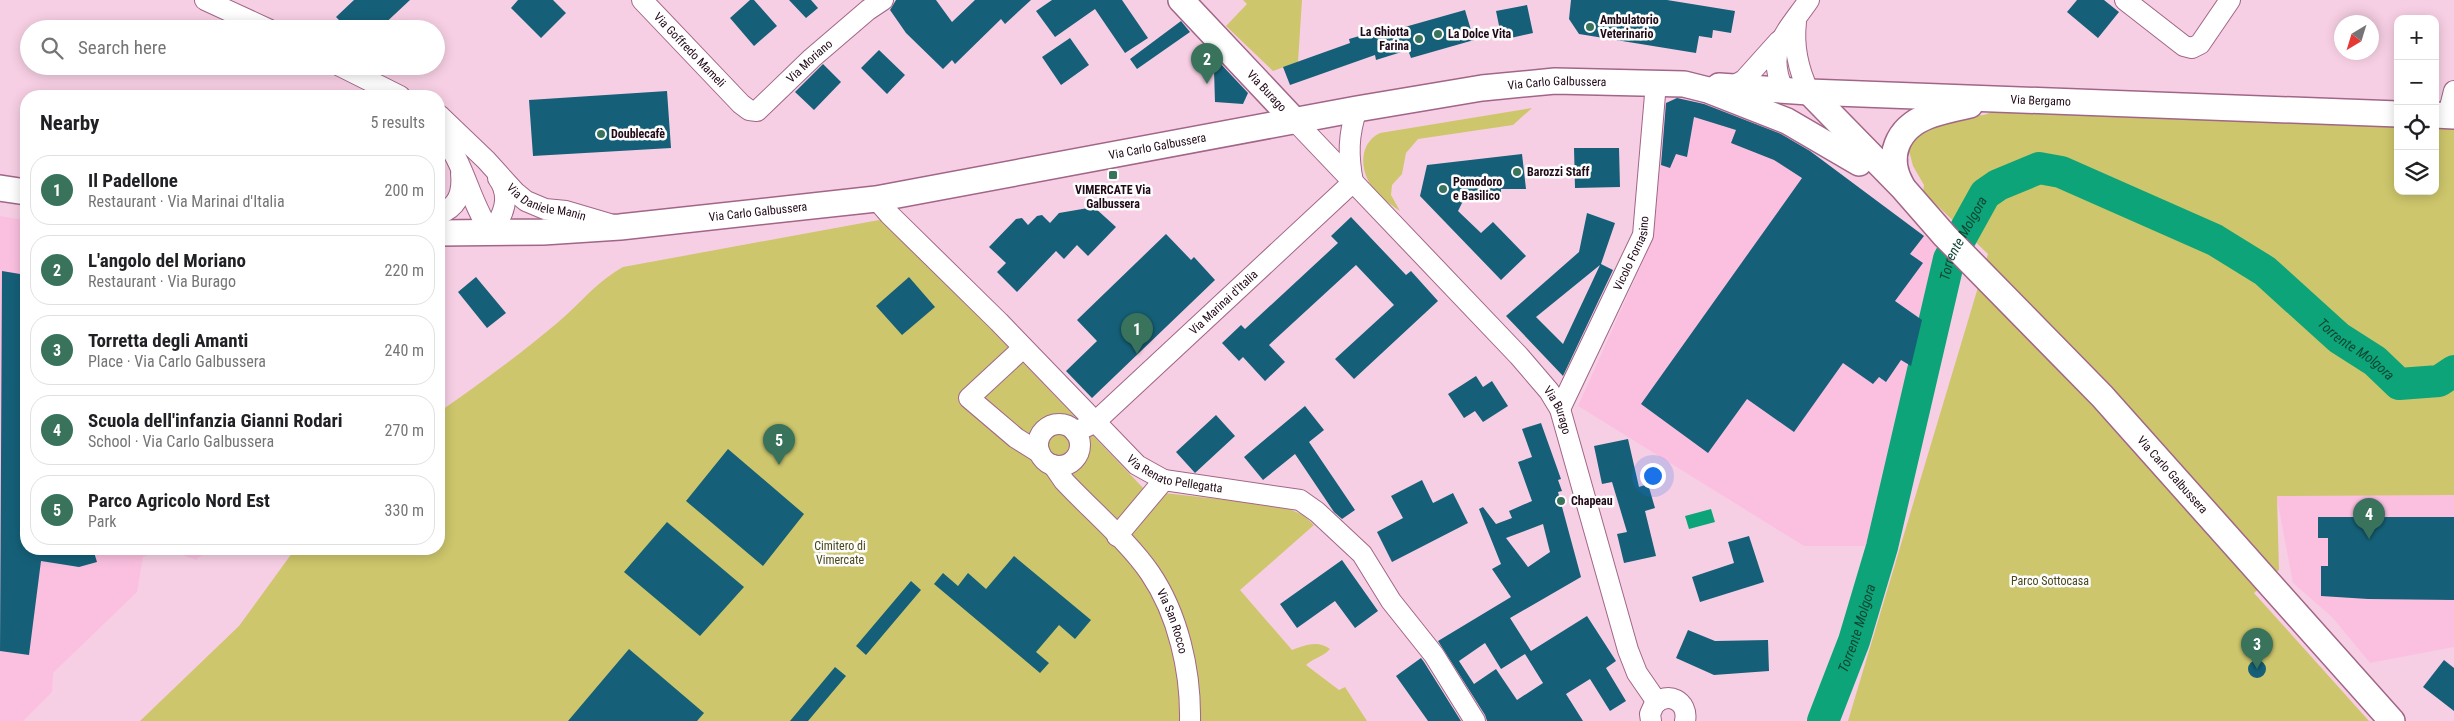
<!DOCTYPE html>
<meta charset="utf-8">
<style>
body{margin:0;font-family:"Roboto Condensed",sans-serif;background:#f2f2f2;color:#202124}
.controls{position:absolute;right:15px;top:15px;display:grid;overflow:hidden;border-radius:10px;box-shadow:0 2px 12px #0003}
.controls button{width:45px;height:45px;display:grid;place-items:center;padding:0;border:0;border-bottom:1px solid #e0e0e0;background:#fff;color:#202124;font:25px sans-serif}
.compass{position:absolute;left:2334px;top:15px;width:45px;height:45px;border-radius:50%;background:#fff;box-shadow:0 2px 12px #0003;rotate:218deg}
.you{position:absolute;left:1652px;top:475px;width:18px;height:18px;margin:-12px;border:4px solid #fff;border-radius:50%;background:#1a73e8;box-shadow:0 0 0 8px #1a73e833}
.badge{display:grid;place-items:center;width:32px;height:32px;border-radius:50%;background:#39735c;color:#fff;font-size:16px;font-weight:700}
.pin{position:absolute;translate:-50% -41px;filter:drop-shadow(0 1px 2px #0008)}
.pin::after{content:'';position:absolute;top:26px;width:18px;height:15px;background:inherit;clip-path:polygon(0 0,100% 0,50% 100%)}
.list{margin:0;padding:0;list-style:none}
h2{display:flex;justify-content:space-between;align-items:center;height:65px;margin:0;padding:0 20px;font-size:21px}
h2 small{font-size:16px;font-weight:400;color:#757577}
.list li{display:grid;grid-template-columns:32px 1fr auto;gap:15px;align-items:center;box-sizing:border-box;height:70px;margin:0 10px 10px;padding:0 10px;border:1px solid #e0e0e0;border-radius:20px}
.list b{display:block;font-size:19px;white-space:nowrap}
.list p{margin:0;font-size:16px;white-space:nowrap;color:#757577}
.list em{font-size:16px;font-style:normal;color:#757577}
.icon{flex:none;width:28px;height:28px;fill:none;stroke:currentColor;stroke-width:2;stroke-linecap:round;stroke-linejoin:round}
.map{position:relative;flex:none;width:2454px;height:721px;overflow:hidden}
.search{position:absolute;background:#fff;box-shadow:0 2px 12px #0003;left:20px;top:20px;width:425px;height:55px;display:flex;align-items:center;gap:12px;box-sizing:border-box;padding:0 18px;border-radius:28px;color:#757577;font-size:19px}
.panel{position:absolute;background:#fff;box-shadow:0 2px 12px #0003;left:20px;top:90px;width:425px;height:465px;border-radius:20px}
.map>svg:first-child{display:block}
</style>
<div class="map">
<svg width="2454" height="721" viewBox="0 0 2454 721">
<rect width="100%" height="100%" fill="#f7cfe4"/>
<path fill="#fbc0e0" d="M1677 98 1697 99 1789 136 1940 247 1868 546H1804L1578 406 1648 250 1664 104Z
M0 216 26 220V549H162L143 557 137 592 53 673 52 692 23 721H0Z
M2454 490V647L2370 663 2332 617 2293 583 2276 494Z
M166 549H209L196 560Z"/>
<path fill="#cdc66c" d="M1243 0H1302L1298 62 1273 71 1226 26 1247 4Z
M1995 107 2398 122V191H2435V124L2454 121V495L2277 496 2279 570 2254 593 2369 721H1848L1988 254 1923 192 1924 185 1913 166 1908 147 1911 140 1941 118 1984 115 1992 112Z
M1532 108 1513 125 1418 139 1406 153 1402 174 1392 185 1391 195 1400 211C1390 204 1380 198 1373 188 1359 170 1359 143 1380 133Z
M879 220 892 226 1146 491 1282 506 1303 515 1314 525 1240 590 1292 650C1306 645 1318 640 1330 649 1323 657 1313 658 1306 665L1339 690 1345 687 1367 721H140L239 626 295 549H439V412C479 384 518 356 556 324 580 304 595 283 623 267Z"/>
<path fill="#0ca478" d="M1711 509 1715 522 1689 529 1685 516Z"/>
<g fill="none" stroke-linecap="round" stroke-linejoin="round">
<path stroke="#0ca478" stroke-width="32" id="s1" d="M1823 721 1854 641 1882 547 1949 259 1985 194 1998 185 2039 168 2061 172 2215 240 2265 271 2339 338 2375 361 2399 384 2439 381 2454 371"/>
</g>
<path fill="#156078" fill-rule="evenodd" d="M354 0H410L379 29H348L336 17Z
M518 0H553L566 13 541 38 511 8Z
M750 0H754L777 26 754 46 730 18Z
M789 0H811L818 8 806 18Z
M896 0H936L952 22 975 0H1031L1005 24 1001 19 955 64 952 60 943 69 906 33 890 10Z
M1052 0H1122L1148 38 1125 53 1095 9 1055 37 1036 11Z
M1571 0H1667L1735 11 1731 33 1713 30 1712 38 1699 36 1696 53 1579 34 1569 19Z
M2077 0H2104L2119 12 2098 38 2067 12Z
M1527 5 1533 33 1502 40 1496 11Z
M1465 10 1474 40 1411 58 1408 50 1376 60 1375 55 1290 85 1283 67 1350 43 1349 39 1387 28V32Z
M1181 21 1190 32 1137 69 1130 59Z
M1070 38 1089 65 1061 85 1042 57Z
M1204 46 1248 93 1243 104 1215 102 1214 70 1196 52Z
M879 50 905 75 887 94 861 68Z
M823 64 841 82 814 110 795 92Z
M667 91 671 148 533 156 529 100Z
M1677 98 1704 104 1781 134 1810 151 1924 236 1910 254 1923 263 1895 301 1922 320 1911 366 1901 360 1886 382 1879 377 1873 384 1843 363 1794 432 1747 399 1708 453 1641 404 1802 178 1774 160 1731 143 1736 130 1694 117 1687 157 1676 154 1670 168 1661 165 1666 103Z
M1574 148H1619L1620 187 1575 188Z
M1522 154 1526 189H1501V192L1466 195 1458 211 1481 233 1493 222 1526 256 1501 280 1420 196 1427 165Z
M1094 207 1116 227 1088 256 1077 245 1064 259 1056 251 1017 292 997 272 1006 263 989 247 1016 219 1022 218 1028 225 1037 216 1042 215 1050 223 1059 213Z
M1587 213 1615 223 1601 264 1613 270 1563 376 1506 316 1579 252ZM1600 265 1563 344 1536 317Z
M1351 217 1406 275 1411 271 1438 301 1354 379 1335 359 1394 305 1356 265 1269 345 1285 362 1265 381 1243 357 1239 361 1222 343 1241 325 1245 329 1338 243 1331 236Z
M1166 234 1191 260 1194 257 1215 280 1092 398 1066 371 1097 341 1077 320Z
M2 271 26 275V549H93L97 562 79 567 41 561 29 655 0 651Z
M476 277 506 313 487 328 458 292Z
M909 277 935 307 902 335 876 306Z
M1476 376 1483 387 1492 381 1508 406 1483 422 1475 411 1464 418 1448 394Z
M1305 406 1324 430 1309 442 1355 510 1342 519 1334 512 1295 454 1263 480 1244 457Z
M1216 415 1235 436 1195 473 1176 452Z
M1541 423 1561 479 1558 480 1562 491 1558 492 1581 577 1510 618 1531 651 1587 616 1616 661 1606 668 1626 701 1610 711 1590 679 1566 694 1583 721H1487L1485 715 1438 641 1511 597 1492 569 1501 564 1479 509 1483 507 1496 524 1512 518 1509 511 1532 501 1518 462 1532 457 1522 429ZM1543 524 1550 552 1528 567 1506 538ZM1485 643 1501 669 1525 654 1543 683 1517 700 1496 669 1474 684 1459 661Z
M1628 439 1639 487 1648 484 1655 508 1645 511 1656 556 1624 563 1617 534 1627 532 1612 482 1602 484 1594 446Z
M728 449 804 514 763 566 686 501Z
M1422 480 1433 503 1453 493 1468 523 1392 562 1377 532 1403 518 1391 496Z
M2318 517H2454V600L2368 599 2321 596V566H2328V538H2318Z
M667 522 744 587 700 636 624 572Z
M1749 536 1764 582 1700 602 1692 577 1734 563 1728 542Z
M1014 556 1091 620 1075 639 1059 625 1036 652 1049 663 1040 673 934 584 943 573 958 586 968 573 986 589Z
M1342 560 1378 611 1355 628 1335 601 1297 628 1280 604Z
M911 581 921 590 866 655 856 646Z
M1688 630 1715 641 1768 640 1769 671 1714 675 1676 658Z
M629 649 704 713 697 721H568Z
M1421 658 1424 662 1461 721H1428L1396 676Z
M2444 660 2454 668V711L2423 687Z
M2248 669a9 9 0 1 1 18 0a9 9 0 1 1-18 0Z
M835 667 846 676 808 721H790Z"/>
<g fill="none" stroke-linecap="round" stroke-linejoin="round">
<defs>
<g id="minor">
<path d="M205 0 268 29"/>
<path id="s2" d="M642 0 741 104 749 110 757 111 812 58 868 10 883 0"/>
<path d="M2125 0 2184 46 2192 48 2200 44 2230 0"/>
<path d="M1796 22C1793 47 1798 69 1809 92"/>
<path d="M340 66 400 96"/>
<path d="M1733 86 1744 80 1779 41"/>
<path d="M1783 89C1765 49 1787 32 1809 0"/>
<path id="s3" d="M439 115 486 160 515 192 526 201 545 209 566 211 610 224"/>
<path d="M2448 115 2454 91"/>
<path id="s4" d="M1295 121 1519 356 1549 391 1560 409 1628 650 1637 673 1657 702"/>
<path d="M439 132C465 162 469 201 491 233 503 216 512 197 498 178"/>
<path d="M1353 182C1348 156 1348 135 1357 109"/>
<path id="s5" d="M876 199 889 214 999 322 1137 465 1164 480 1300 500 1317 512 1362 554 1391 601 1434 655 1475 721"/>
<path d="M439 214C458 207 463 193 461 173"/>
<path d="M1023 348 969 398 1016 438 1040 453"/>
<path id="s6" d="M1560 409 1643 235 1656 83"/>
<circle cx="1059" cy="445" r="21"/>
<path id="s7" d="M1075 432 1094 423 1353 182"/>
<path id="s8" d="M1053 465 1064 481C1090 509 1129 542 1150 573 1178 614 1191 671 1190 721"/>
<path d="M1117 536 1164 480"/>
<path d="M1651 721 1650 714 1654 705C1667 690 1689 701 1685 721"/>
</g>
<g id="tertiary">
<path id="s9" d="M1181 0 1295 121"/>
<path id="s10" d="M1719 86 1809 92 2398 114"/>
<path id="s11" d="M1809 92 1903 188 1945 236 2102 396 2392 721"/>
<path d="M2435 115 2454 116"/>
<path d="M1902 186C1885 157 1897 128 1928 116 1941 111 1956 108 1970 105"/>
<path d="M0 188 26 192"/>
<path id="s12" d="M439 233 543 232 620 227 876 199 1357 109 1482 88 1555 81 1684 84 1708 90 1787 121 1859 163"/>
</g>
</defs>
<use href="#minor" stroke="#a16687" stroke-width="22"/>
<use href="#tertiary" stroke="#a16687" stroke-width="28"/>
<use href="#minor" stroke="#fff" stroke-width="20"/>
<use href="#tertiary" stroke="#fff" stroke-width="25"/>
</g>
<g fill="#39735c" stroke="#fdfdfd" stroke-width="2">
<circle cx="1590" cy="27" r="5"/>
<circle cx="1438" cy="34" r="5"/>
<circle cx="1419" cy="39" r="5"/>
<circle cx="601" cy="134" r="5"/>
<circle cx="1517" cy="172" r="5"/>
<rect x="1108" y="170" width="10" height="10" rx="2.5"/>
<circle cx="1443" cy="189" r="5"/>
<circle cx="1561" cy="501" r="5"/>
</g>
<g text-anchor="middle" stroke-width="5" stroke-linejoin="round" paint-order="stroke">
<g font-size="12" font-weight="bold" fill="#210a18" stroke="#fdfdfd" text-anchor="start">
<text x="1600" y="24">Ambulatorio<tspan x="1600" dy="14">Veterinario</tspan></text>
<text x="1409" y="36" text-anchor="end">La Ghiotta<tspan x="1409" dy="14">Farina</tspan></text>
<text x="1448" y="38">La Dolce Vita</text>
<text x="611" y="138">Doublecafè</text>
<text x="1527" y="176">Barozzi Staff</text>
<text x="1453" y="186">Pomodoro<tspan x="1453" dy="14">e Basilico</tspan></text>
<text x="1113" y="194" text-anchor="middle">VIMERCATE Via<tspan x="1113" dy="14">Galbussera</tspan></text>
<text x="1571" y="505">Chapeau</text>
</g>
<g font-size="12" fill="#210a18" stroke="#fdfdfd">
<text dy="4" stroke="none"><textPath href="#s2" startOffset="69">Via Goffredo Mameli</textPath></text>
<text dy="4" stroke="none"><textPath href="#s2" startOffset="234">Via Moriano</textPath></text>
<text dy="4" stroke="none"><textPath href="#s12" startOffset="1130">Via Carlo Galbussera</textPath></text>
<text dy="4" stroke="none"><textPath href="#s9" startOffset="125">Via Burago</textPath></text>
<text dy="4" stroke="none"><textPath href="#s10" startOffset="322">Via Bergamo</textPath></text>
<text dy="4" stroke="none"><textPath href="#s12" startOffset="725">Via Carlo Galbussera</textPath></text>
<text dy="4" stroke="none"><textPath href="#s3" startOffset="142">Via Daniele Manin</textPath></text>
<text dy="4" stroke="none"><textPath href="#s12" startOffset="320">Via Carlo Galbussera</textPath></text>
<text dy="4" stroke="none"><textPath href="#s6" startOffset="172">Vicolo Fornasino</textPath></text>
<text dy="4" stroke="none"><textPath href="#s7" startOffset="198">Via Marinai d'Italia</textPath></text>
<text dy="4" stroke="none"><textPath href="#s4" startOffset="392">Via Burago</textPath></text>
<text dy="4" stroke="none"><textPath href="#s5" startOffset="412">Via Renato Pellegatta</textPath></text>
<text dy="4" stroke="none"><textPath href="#s11" startOffset="528">Via Carlo Galbussera</textPath></text>
<text dy="4" stroke="none"><textPath href="#s8" startOffset="199">Via San Rocco</textPath></text>
</g>
<g font-size="12" fill="#4b471a" stroke="#fdfdfd">
<text x="840" y="550">Cimitero di<tspan x="840" dy="14">Vimercate</tspan></text>
<text x="2050" y="585">Parco Sottocasa</text>
</g>
<g font-size="14" font-style="italic" fill="#104633" stroke="#fdfdfd">
<text dy="5" stroke="none"><textPath href="#s1" startOffset="504">Torrente Molgora</textPath></text>
<text dy="5" stroke="none"><textPath href="#s1" startOffset="984">Torrente Molgora</textPath></text>
<text dy="5" stroke="none"><textPath href="#s1" startOffset="99">Torrente Molgora</textPath></text>
</g>
</g>
</svg>
<div class="controls">
<button>+</button>
<button>−</button>
<button><svg class="icon" aria-label="locate" viewBox="0 0 24 24"><circle cx="12" cy="12" r="6"/><path d="M12 2v4M12 18v4M2 12h4M18 12h4"/></svg></button>
<button><svg class="icon" aria-label="layers" viewBox="0 0 24 24"><path d="M12 4l9 5-9 5-9-5zM3 14l9 5 9-5"/></svg></button>
</div>
<svg class="compass" viewBox="-18 -18 36 36"><path d="M0-13l5 13h-10z" fill="#e53935"/><path d="M0 13l5-13h-10z" fill="#757577"/></svg>
<div class="you"></div>
<div class="pin badge" style="left:1137px;top:354px">1</div>
<div class="pin badge" style="left:1207px;top:84px">2</div>
<div class="pin badge" style="left:2257px;top:669px">3</div>
<div class="pin badge" style="left:2369px;top:539px">4</div>
<div class="pin badge" style="left:779px;top:465px">5</div>
<div class="search"><svg class="icon" aria-label="search" viewBox="0 0 24 24"><circle cx="10" cy="10" r="6"/><path d="M15 15l6 6"/></svg>Search here</div>
<section class="panel">
<h2>Nearby<small>5 results</small></h2>
<ul class="list">
<li><span class="badge">1</span><div><b>Il Padellone</b><p>Restaurant · Via Marinai d'Italia</p></div><em>200 m</em></li>
<li><span class="badge">2</span><div><b>L'angolo del Moriano</b><p>Restaurant · Via Burago</p></div><em>220 m</em></li>
<li><span class="badge">3</span><div><b>Torretta degli Amanti</b><p>Place · Via Carlo Galbussera</p></div><em>240 m</em></li>
<li><span class="badge">4</span><div><b>Scuola dell'infanzia Gianni Rodari</b><p>School · Via Carlo Galbussera</p></div><em>270 m</em></li>
<li><span class="badge">5</span><div><b>Parco Agricolo Nord Est</b><p>Park</p></div><em>330 m</em></li>
</ul>
</section>
</div>
